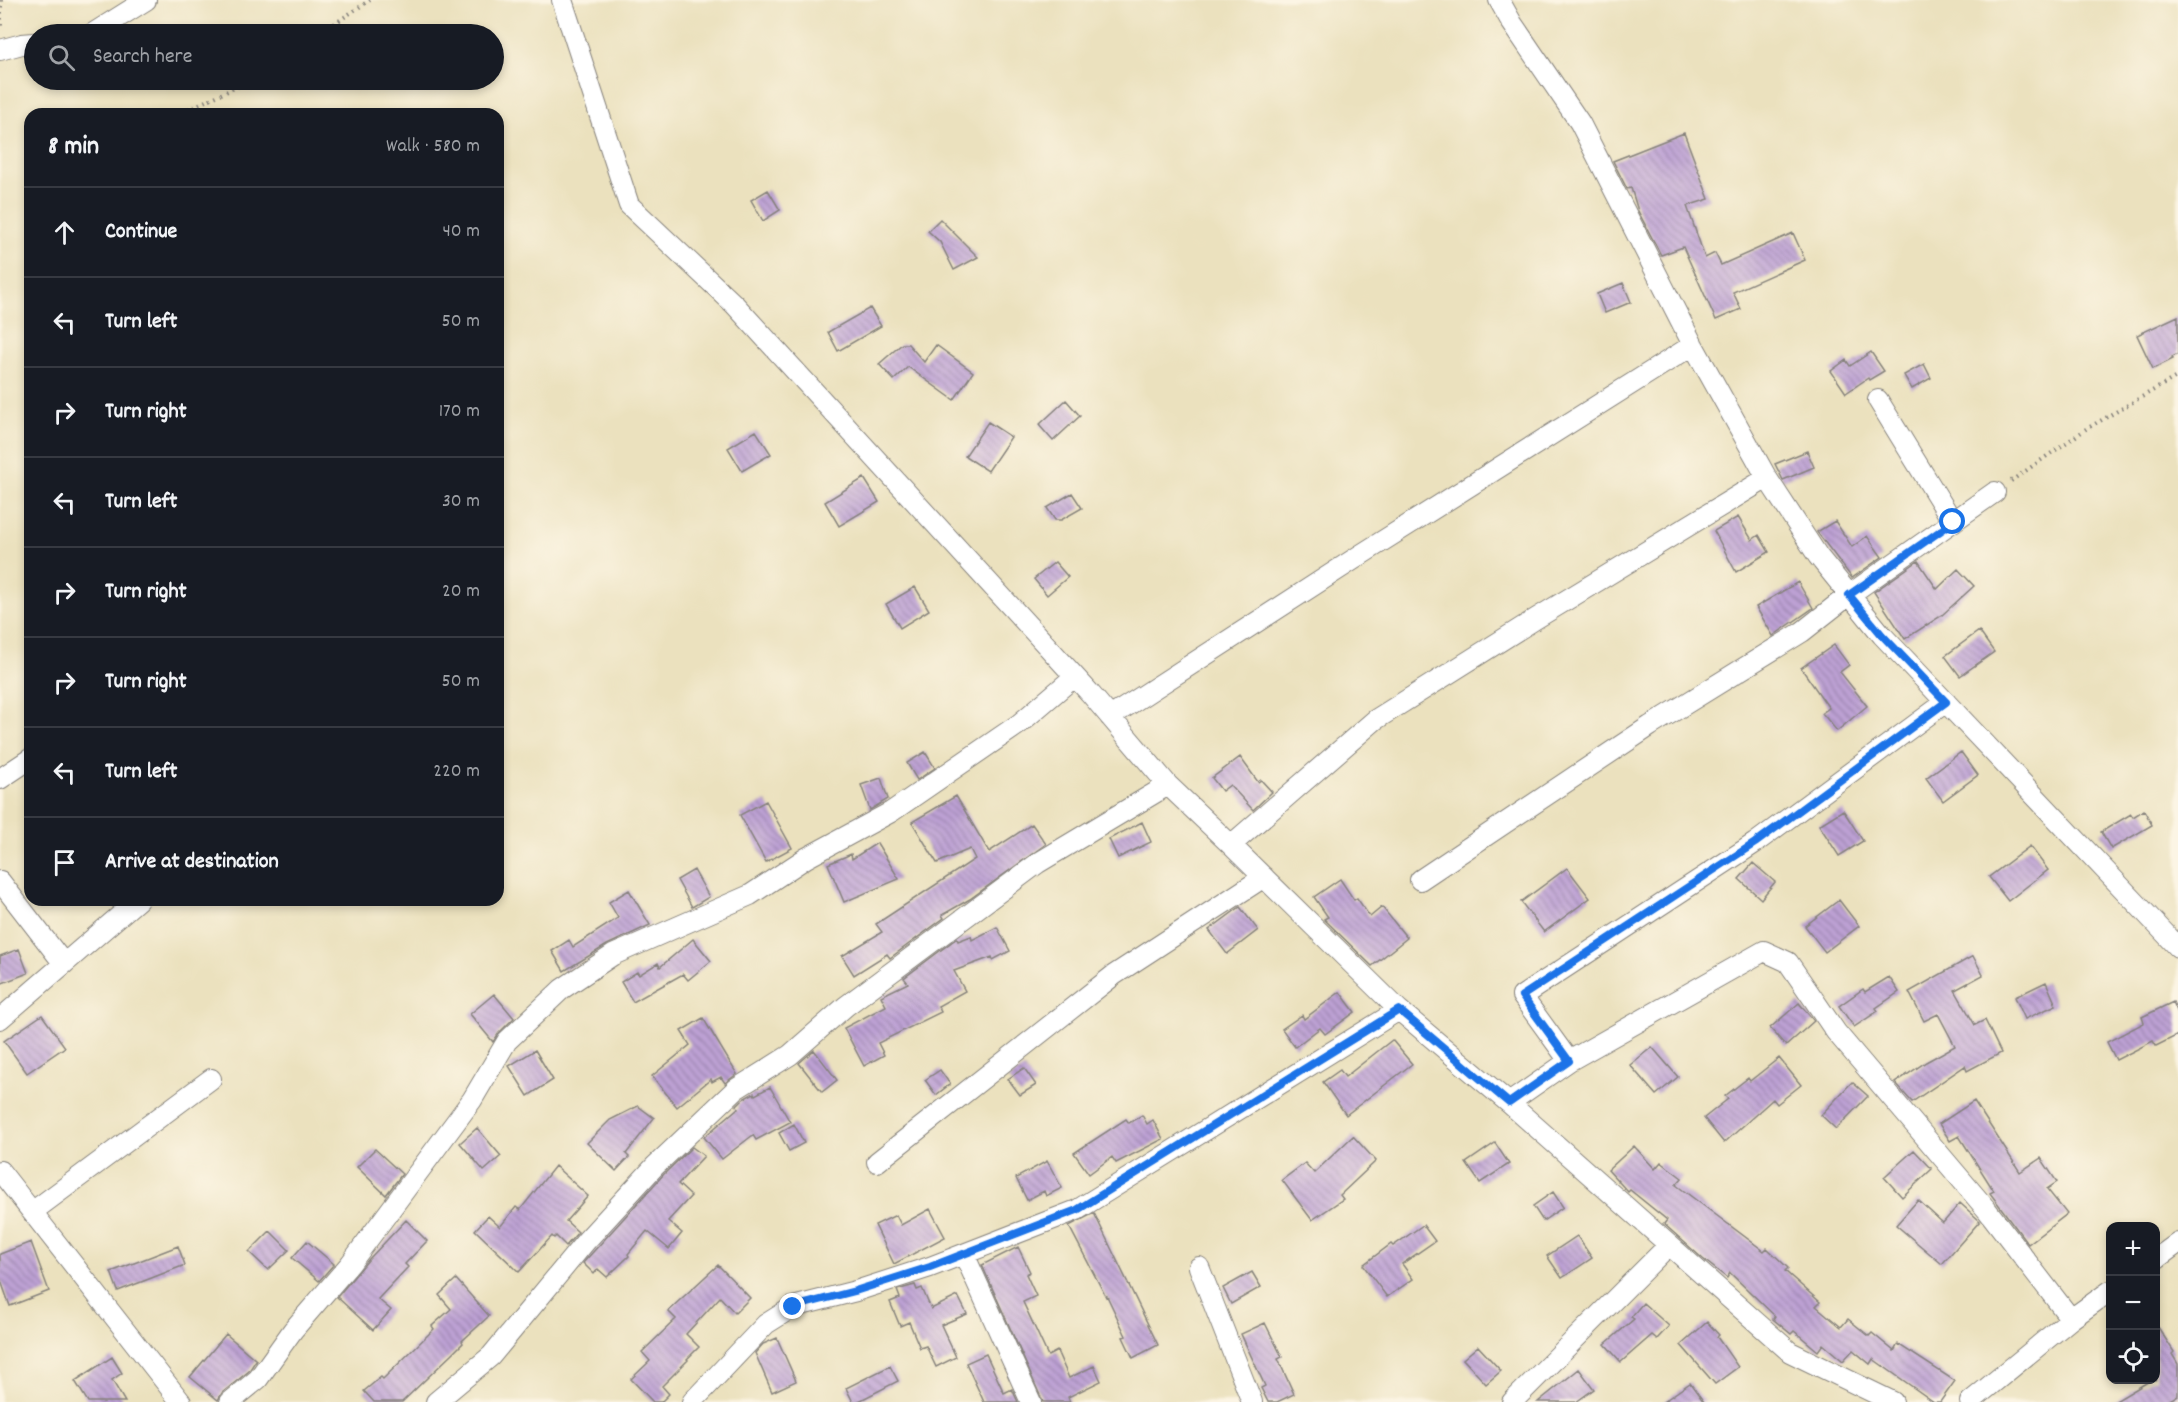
<!DOCTYPE html>
<meta charset="utf-8">
<style>
body{margin:0;font-family:Dekko,sans-serif;background:#242831;color:#f1f3f6}
.controls{position:absolute;right:18px;bottom:18px;display:grid;overflow:hidden;border-radius:12px;box-shadow:0 3px 9px #0003}
.controls button{width:54px;height:54px;display:grid;place-items:center;padding:0;border:0;border-bottom:2px solid #363941;background:#171b24;color:#f1f3f6;font:30px sans-serif}
.stop{position:absolute;width:18px;height:18px;margin:-14px;border:4px solid #1a73e8;border-radius:50%;background:#fff}
.stop.end{background:#1a73e8;border-color:#fff;box-shadow:0 2px 6px #0008}
.list{margin:0;padding:0;list-style:none}
h2{display:flex;justify-content:space-between;align-items:center;height:78px;margin:0;padding:0 24px;font-size:26px}
h2 small{font-size:20px;font-weight:400;color:#9ea1a6}
.list li{display:grid;grid-template-columns:39px 1fr auto;gap:18px;align-items:center;box-sizing:border-box;height:90px;padding:0 24px;border-top:2px solid #363941}
.list b{display:block;font-size:22px;white-space:nowrap}
.list em{font-size:20px;font-style:normal;color:#9ea1a6}
.icon{flex:none;width:33px;height:33px;fill:none;stroke:currentColor;stroke-width:2;stroke-linecap:round;stroke-linejoin:round}
.map{position:relative;flex:none;width:2178px;height:1402px;overflow:hidden}
.search{position:absolute;background:#171b24;box-shadow:0 3px 9px #0003;left:24px;top:24px;width:480px;height:66px;display:flex;align-items:center;gap:15px;box-sizing:border-box;padding:0 21px;border-radius:33px;color:#9ea1a6;font-size:22px}
.panel{position:absolute;background:#171b24;box-shadow:0 3px 9px #0003;left:24px;top:108px;width:480px;height:798px;border-radius:18px}
.map>svg:first-child{display:block}
</style>
<div class="map">
<svg width="2178" height="1402" viewBox="0 0 2178 1402">
<defs>
<pattern id="building-back-hatch" width="6" height="6" patternUnits="userSpaceOnUse" patternTransform="scale(1.5)"><rect width="6" height="6" fill="#bda1d4"/><path d="M-1 5l2 2M0 0l6 6M5-1l2 2" fill="none" stroke="#9983ad"/></pattern>
</defs>
<rect width="100%" height="100%" fill="#fcf5e5"/>
<filter id="ink" filterUnits="userSpaceOnUse"><feTurbulence type="fractalNoise" baseFrequency=".0167" numOctaves="2"/><feDisplacementMap in="SourceGraphic" scale="12" xChannelSelector="R" yChannelSelector="G"/><feConvolveMatrix kernelMatrix="1 2 1 2 8 2 1 2 1" color-interpolation-filters="sRGB"/></filter>
<filter id="wash" filterUnits="userSpaceOnUse"><feTurbulence type="fractalNoise" baseFrequency=".008" numOctaves="4" result="noise"/><feDisplacementMap in="SourceGraphic" scale="24" xChannelSelector="R" yChannelSelector="G"/><feGaussianBlur stdDeviation="1.35" result="paint"/><feColorMatrix in="noise" values="0 0 0 0 0 0 0 0 0 0 0 0 0 0 0 0 0 1.4 0 .05"/><feComposite in="paint" operator="in"/></filter>
<g filter="url(#wash)">
<rect width="100%" height="100%" fill="#ebe1be"/>
<g id="blocks">
<path fill="url(#building-back-hatch)" d="M1684 133 1709 199 1687 206 1705 258 1715 253 1721 265 1793 233 1805 260 1733 292 1741 309 1716 320 1683 247 1661 255 1638 211 1631 188 1627 189 1613 161Z
M768 190 780 210 763 221 751 200Z
M940 219 978 257 954 270 940 242 928 231Z
M1623 283 1631 302 1605 313 1597 294Z
M870 308 881 326 838 351 828 332Z
M2178 316V354L2172 357 2173 359 2153 369 2137 335Z
M902 344H908L924 362 936 345 973 372 954 400 908 367 894 380 879 364Z
M1871 352 1884 371 1869 380 1868 378 1846 393 1831 371 1846 360 1850 366Z
M1924 364 1931 378 1912 389 1904 375Z
M1066 400 1080 416 1053 441 1039 425Z
M988 422 1011 437 988 471 965 456Z
M756 431 771 454 742 471 728 448Z
M1807 451 1814 467 1783 480 1775 464Z
M864 478 879 502 839 526 825 502Z
M1072 493 1082 508 1061 520H1055L1047 508Z
M1738 517 1752 540 1759 535 1769 552 1736 572 1714 531Z
M1835 521 1852 547 1867 536 1882 557 1852 578 1817 532Z
M1918 561 1937 589 1958 569 1974 586 1941 616 1905 639 1874 592Z
M1055 562 1068 577 1047 595 1034 579Z
M1798 582 1813 608 1773 636 1756 607Z
M915 587 929 610 900 628 886 604Z
M1979 631 1994 652 1960 676 1945 656Z
M1834 645 1849 665 1840 672 1867 706 1837 731 1822 713 1829 708 1801 668Z
M925 752 935 768 917 780 907 763Z
M1961 752 1978 775 1943 801 1926 778Z
M1240 757 1258 782 1261 780 1272 792 1253 810 1230 785 1222 791 1212 778Z
M881 778 888 799 870 810 861 785Z
M956 796 989 852 1032 824 1046 844 970 899 942 915 944 918 890 958 887 954 854 975 842 956 882 932 876 924 975 859 970 849 937 863 912 822Z
M766 801 792 848 766 862 740 815Z
M1843 810 1863 841 1839 856 1819 825Z
M2144 810 2152 825 2111 849 2101 832 2131 814 2133 817Z
M1142 822 1151 842 1118 858 1109 839Z
M877 843 899 879 844 902 828 864 851 854 852 859Z
M2030 846 2048 870 2008 901 1989 877Z
M1753 863 1775 882 1761 899 1739 879Z
M1567 868 1590 898 1544 932 1521 902Z
M694 870 709 897 692 907 677 880Z
M1340 879 1354 900 1357 898 1370 917 1382 907 1407 938 1372 966 1324 919 1328 917 1314 897Z
M629 890 650 925 607 945 564 971 552 951 569 940 573 947 618 918 609 902Z
M1839 900 1859 926 1825 952 1805 926Z
M1240 907 1258 930 1227 954 1209 930Z
M997 927 1010 951 993 960 992 957 954 971 965 991 938 1006 941 1012 878 1043 884 1055 864 1066 844 1028 886 1006 881 996 908 983 904 978 957 938 958 941 971 936 972 940Z
M693 939 711 961 688 980 683 974 633 1002 621 982 637 972 639 975 658 963 660 967Z
M19 949 28 973 0 984V956Z
M1973 956 1983 975 1955 990 1975 1025 1985 1020 2001 1053 1967 1071 1965 1066 1912 1102 1895 1083 1926 1062 1955 1046 1938 1014 1924 1021 1909 992Z
M1889 977 1899 992 1876 1008 1878 1011 1854 1027 1839 1006 1863 989 1865 992Z
M2046 982 2056 1005 2025 1019 2015 997Z
M1340 992 1355 1012 1325 1034 1320 1028 1295 1047 1282 1029 1302 1015 1304 1019Z
M494 994 514 1018 499 1033 493 1042 470 1014Z
M2173 1002 2178 1013V1035L2156 1046 2153 1041 2116 1060 2107 1042 2144 1023 2142 1017Z
M1799 1003 1814 1021 1786 1046 1770 1028Z
M42 1015 65 1047 27 1073 4 1041Z
M703 1018 737 1074 725 1083 721 1077 712 1082 711 1079 677 1107 652 1076 690 1045 681 1031Z
M1392 1040 1412 1064 1346 1115 1323 1082 1340 1070 1345 1077Z
M1652 1047 1678 1077 1656 1095 1630 1065Z
M535 1050 553 1080 528 1096 509 1066Z
M814 1050 837 1080 822 1092 799 1063Z
M1779 1058 1801 1085 1777 1104 1773 1099 1724 1143 1704 1118 1728 1099 1725 1096 1748 1078 1750 1081Z
M1024 1068 1036 1085 1020 1095 1008 1079Z
M940 1070 950 1084 936 1095 925 1080Z
M1852 1082 1868 1096 1836 1129 1821 1115Z
M770 1087 790 1122 756 1140 753 1135 722 1159 704 1137 738 1108 737 1105 743 1099 754 1093 755 1095Z
M1974 1101 2020 1172 2041 1158 2057 1182 2047 1189 2067 1214 2028 1244 1990 1193 1994 1191 1959 1136 1950 1141 1939 1124Z
M638 1106 654 1118 626 1154 629 1157 616 1171 587 1143 610 1120Z
M1142 1115 1147 1124 1153 1120 1163 1139 1116 1163 1112 1157 1089 1174 1074 1153 1126 1119 1129 1123Z
M794 1124 804 1143 789 1151 779 1133Z
M477 1128 501 1156 484 1171 460 1143Z
M1353 1136 1376 1161 1340 1195 1343 1199 1312 1220 1282 1180 1305 1163 1314 1173Z
M1495 1143 1509 1164 1480 1183 1466 1163Z
M1634 1146 1655 1169 1661 1162 1682 1178 1676 1185 1764 1251 1767 1248 1788 1268 1785 1271 1820 1302 1816 1306 1841 1327 1848 1319 1869 1336 1872 1333 1894 1351 1898 1344 1955 1381 1940 1402H1934L1873 1359 1870 1364 1853 1350 1843 1361 1823 1344 1818 1351 1794 1331 1791 1334 1773 1319 1775 1316 1730 1273 1727 1278 1703 1259 1664 1224 1667 1220 1630 1190 1628 1192 1608 1170Z
M692 1147 704 1156 678 1184 691 1196 668 1221 682 1233 669 1249 647 1231 628 1254 629 1256 607 1277 598 1269 594 1274 583 1263 664 1174Z
M375 1149 402 1174 386 1195 357 1167Z
M1914 1150 1932 1169 1902 1197 1884 1177Z
M1047 1161 1062 1188 1046 1196 1044 1191 1027 1200 1016 1178Z
M555 1166 588 1196 566 1221 578 1232 566 1246 556 1236 554 1238 552 1236 519 1272 475 1230 488 1216 500 1227 516 1207 520 1210Z
M1553 1192 1563 1207 1543 1221 1533 1206Z
M1918 1200 1943 1223 1960 1203 1980 1221 1942 1264 1896 1225Z
M930 1209 945 1237 894 1264 875 1225 896 1215 901 1225Z
M1094 1213 1158 1345 1133 1358 1123 1337 1126 1336 1107 1296 1106 1297 1069 1226Z
M406 1220 427 1241 405 1264 408 1267 378 1299 391 1310 373 1330 337 1297 369 1259Z
M1423 1225 1435 1241 1402 1264 1413 1279 1387 1297 1363 1265 1391 1244 1393 1246Z
M270 1231 289 1250 268 1270 249 1252Z
M1577 1236 1592 1258 1562 1278 1547 1256Z
M307 1241 334 1264 319 1281 292 1258Z
M31 1242 49 1291 10 1306 0 1278V1254Z
M178 1246 185 1265 118 1291 111 1272Z
M1018 1247 1030 1272 1026 1274 1036 1296 1023 1302 1048 1356 1057 1351 1069 1378 1094 1366 1101 1381 1068 1397 1070 1402H1043L982 1265Z
M718 1265 750 1298 735 1313 720 1297 686 1334 699 1347 687 1359 688 1360 662 1386 669 1394 661 1402H653L631 1379 650 1361 642 1352 676 1319 668 1311Z
M1252 1272 1261 1287 1231 1304 1223 1288Z
M456 1279 489 1316 462 1341 463 1343 452 1354 402 1402H374L364 1391 381 1377 383 1379 434 1329 432 1326 451 1309 439 1295Z
M915 1285 917 1290 922 1288 931 1309 958 1296 967 1314 941 1325 956 1357 936 1367 926 1346 920 1348 909 1322 900 1326 890 1302 900 1298 897 1290Z
M1643 1303 1669 1326 1657 1339 1652 1335 1621 1362 1605 1344 1634 1319 1631 1317Z
M1707 1322 1719 1335 1717 1337 1738 1367 1715 1384 1681 1345Z
M1265 1323 1282 1357 1278 1359 1294 1394 1277 1402H1268L1261 1388 1265 1386 1241 1334Z
M2156 1324 2174 1352 2172 1354 2178 1364V1395L2167 1402H2114L2151 1380H2156Z
M226 1334 256 1360 249 1371 222 1393 218 1400 190 1377Z
M777 1338 796 1381 772 1392 755 1353 763 1344Z
M1478 1346 1501 1371 1486 1384 1463 1359Z
M986 1354 1004 1393 1012 1389 1018 1402H984L966 1363Z
M112 1357 122 1373 112 1380 125 1402H88L75 1381Z
M890 1366 898 1381 857 1402H853L846 1388Z
M1579 1369 1594 1389 1576 1402H1538Z
M1690 1383 1704 1402H1663Z"/>
</g>
</g>
<g filter="url(#ink)">
<use href="#blocks" fill-opacity="0" stroke="#86827c" stroke-width="1.5"/>
<g fill="none" stroke-linecap="round" stroke-linejoin="round">
<defs>
<path id="street" d="M562 0 629 205 735 305 1089 692 1168 785 1231 845 1399 1010 1509 1103 1790 1352 1893 1402
M1499 0 1512 23 1580 123 1693 345 1767 478 1818 556 1882 635 2178 947
M92 34 146 0
M0 50 22 44 34 43
M1878 400 1953 522
M1110 717 1362 554 1693 345
M0 779 30 759
M1231 845 1375 720 1537 618 1767 478
M1420 880 1650 726 1802 632 1849 595 1995 492
M0 881 64 964
M0 1019 138 900
M1569 1061 1522 996 1755 843 1946 702
M1509 1103 1569 1061 1764 951 1788 962 1836 1032 1987 1210 2071 1319
M877 1162 1114 975 1264 877
M0 1171 181 1402
M32 1212 211 1079
M964 1254 1031 1402
M2156 1259 2178 1243
M1199 1267 1252 1402
M230 1402 258 1379 293 1330 350 1264 472 1100 507 1041 562 989 613 955 750 895 806 858 891 812 1019 724 1074 677
M436 1402 491 1356 586 1241 655 1166 736 1089 790 1055 846 1006 1038 863 1168 785
M692 1402 766 1324 793 1307 856 1291 930 1267 1077 1210 1399 1010
M1512 1402 1669 1245
M1970 1402 2071 1319 2110 1291"/>
</defs>
<use href="#street" stroke="#86827c" stroke-width="22"/>
<path stroke="#86827c" stroke-width="4" stroke-dasharray="1.5 4.5" stroke-linecap="butt" d="M1 0V29
M319 34 370 0
M177 114 252 80
M2011 481 2086 429 2178 376"/>
<use href="#street" stroke="#fff" stroke-width="20"/>
</g>
</g>
<g fill="none" stroke-linecap="round" stroke-linejoin="round" filter="url(#ink)">
<path stroke="#1a73e8" stroke-width="8" d="M793 1307 855 1291 930 1267 1077 1210 1399 1010 1509 1103 1569 1061 1522 996 1755 843 1946 702 1882 635 1849 595 1953 522"/>
</g>
</svg>
<div class="controls">
<button>+</button>
<button>−</button>
<button><svg class="icon" aria-label="locate" viewBox="0 0 24 24"><circle cx="12" cy="12" r="6"/><path d="M12 2v4M12 18v4M2 12h4M18 12h4"/></svg></button>
</div>
<div class="stop" style="left:1953px;top:522px"></div>
<div class="stop end" style="left:793px;top:1307px"></div>
<div class="search"><svg class="icon" aria-label="search" viewBox="0 0 24 24"><circle cx="10" cy="10" r="6"/><path d="M15 15l6 6"/></svg>Search here</div>
<section class="panel">
<h2>8 min<small>Walk · 580 m</small></h2>
<ul class="list">
<li><svg class="icon" aria-label="ahead" viewBox="0 0 24 24"><path d="M12 20V5M6 11l6-6 6 6"/></svg><div><b>Continue</b></div><em>40 m</em></li>
<li><svg class="icon" aria-label="left" viewBox="0 0 24 24"><path d="M17 20v-9H6M10 6l-5 5 5 5"/></svg><div><b>Turn left</b></div><em>50 m</em></li>
<li><svg class="icon" aria-label="right" viewBox="0 0 24 24"><path d="M7 20v-9h11M14 6l5 5-5 5"/></svg><div><b>Turn right</b></div><em>170 m</em></li>
<li><svg class="icon" aria-label="left" viewBox="0 0 24 24"><path d="M17 20v-9H6M10 6l-5 5 5 5"/></svg><div><b>Turn left</b></div><em>30 m</em></li>
<li><svg class="icon" aria-label="right" viewBox="0 0 24 24"><path d="M7 20v-9h11M14 6l5 5-5 5"/></svg><div><b>Turn right</b></div><em>20 m</em></li>
<li><svg class="icon" aria-label="right" viewBox="0 0 24 24"><path d="M7 20v-9h11M14 6l5 5-5 5"/></svg><div><b>Turn right</b></div><em>50 m</em></li>
<li><svg class="icon" aria-label="left" viewBox="0 0 24 24"><path d="M17 20v-9H6M10 6l-5 5 5 5"/></svg><div><b>Turn left</b></div><em>220 m</em></li>
<li><svg class="icon" aria-label="arrive" viewBox="0 0 24 24"><path d="M6 21V4h12l-3 4 3 4H6"/></svg><div><b>Arrive at destination</b></div></li>
</ul>
</section>
</div>
